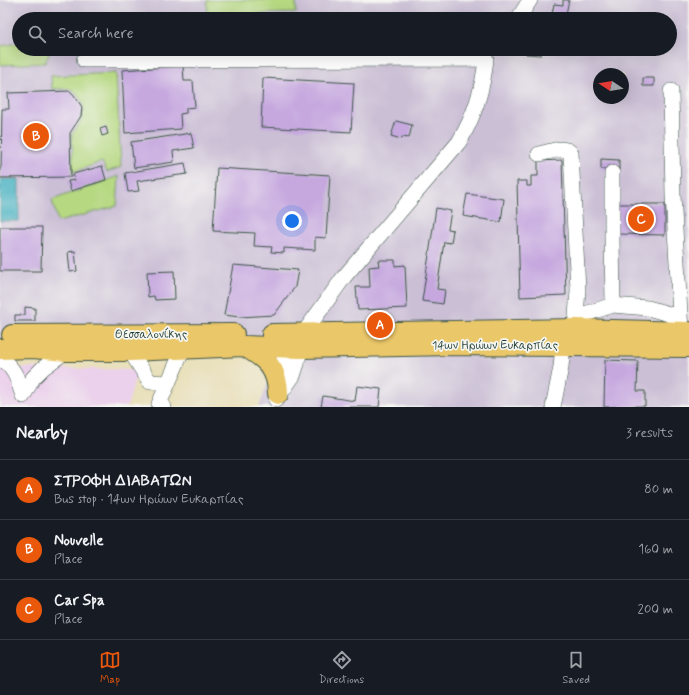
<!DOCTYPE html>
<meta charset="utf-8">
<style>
body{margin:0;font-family:Mynerve,sans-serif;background:#242831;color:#f1f3f6}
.compass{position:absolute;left:593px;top:68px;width:36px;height:36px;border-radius:50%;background:#171b24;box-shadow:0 4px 16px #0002;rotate:282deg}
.you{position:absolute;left:292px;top:221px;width:14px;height:14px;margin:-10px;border:3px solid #fff;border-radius:50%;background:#1a73e8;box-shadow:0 0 0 6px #1a73e833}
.badge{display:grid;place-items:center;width:26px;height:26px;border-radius:50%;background:#ea580c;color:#fff;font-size:13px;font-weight:700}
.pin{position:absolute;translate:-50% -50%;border:2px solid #fff;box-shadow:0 1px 4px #0006}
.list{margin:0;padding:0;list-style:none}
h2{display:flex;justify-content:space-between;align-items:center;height:52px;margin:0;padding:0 16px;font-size:17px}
h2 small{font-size:13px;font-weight:400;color:#9ea1a6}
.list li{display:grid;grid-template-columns:26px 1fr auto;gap:12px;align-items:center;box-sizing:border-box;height:60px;padding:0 16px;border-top:1px solid #363941}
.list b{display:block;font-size:15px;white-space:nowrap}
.list p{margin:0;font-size:13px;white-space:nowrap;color:#9ea1a6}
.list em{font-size:13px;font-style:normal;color:#9ea1a6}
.icon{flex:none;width:22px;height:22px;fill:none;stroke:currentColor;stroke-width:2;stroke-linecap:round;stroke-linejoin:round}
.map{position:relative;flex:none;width:689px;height:407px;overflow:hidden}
.search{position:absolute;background:#171b24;box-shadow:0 4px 16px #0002;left:12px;right:12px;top:12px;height:44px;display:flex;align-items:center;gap:10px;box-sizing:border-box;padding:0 14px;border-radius:22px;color:#9ea1a6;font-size:15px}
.sheet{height:232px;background:#171b24}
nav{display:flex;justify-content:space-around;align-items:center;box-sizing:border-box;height:56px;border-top:1px solid #363941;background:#171b24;font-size:11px;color:#9ea1a6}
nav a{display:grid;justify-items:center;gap:2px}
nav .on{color:#ea580c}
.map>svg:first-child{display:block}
</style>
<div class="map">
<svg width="689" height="407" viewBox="0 0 689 407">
<rect width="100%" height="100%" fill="#f6f6f2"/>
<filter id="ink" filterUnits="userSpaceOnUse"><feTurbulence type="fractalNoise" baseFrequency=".025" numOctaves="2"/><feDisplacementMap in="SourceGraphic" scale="8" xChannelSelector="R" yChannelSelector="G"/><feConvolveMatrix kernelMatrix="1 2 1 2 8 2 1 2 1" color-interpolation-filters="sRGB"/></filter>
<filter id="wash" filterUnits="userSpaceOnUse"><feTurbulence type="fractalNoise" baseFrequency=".012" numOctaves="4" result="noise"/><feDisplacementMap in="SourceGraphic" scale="16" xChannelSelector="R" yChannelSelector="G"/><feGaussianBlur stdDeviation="0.9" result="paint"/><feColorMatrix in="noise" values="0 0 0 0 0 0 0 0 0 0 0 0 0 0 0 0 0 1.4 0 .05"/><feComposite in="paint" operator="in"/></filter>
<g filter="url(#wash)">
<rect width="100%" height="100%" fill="#e9e0bc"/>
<path fill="#ebd1eb" d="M0 367 138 370 127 407H0Z"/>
<path fill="#cbbfd5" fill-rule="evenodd" d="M0 0H689V407H259L282 344 0 342ZM19 19H670V49H19ZM599 74H623V98H599Z"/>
<path fill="#b6d881" stroke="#6a8a5a" d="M207 0H296V13L207 15Z
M19 43V49H51L45 63 0 65V46Z
M116 73 121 167 107 172 102 162 73 172 72 134 80 123 84 111 83 103 74 91 69 89H52L51 76Z
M119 176 117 206 58 222 52 200Z"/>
<path fill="#44b0c1" stroke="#32767a" d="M0 179H19V221H0Z"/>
<g id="blocks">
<path fill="#c6a8df" d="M563 0H569L566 14H552L554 4 563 5Z
M229 49H245V51L229 53Z
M527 49H542L541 55 526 54Z
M183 66 184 81H193L195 107 186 108V113L180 114 181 129 125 133 122 70Z
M263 78 354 83 351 132 261 127Z
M643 78H654V86H643Z
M70 91 74 95 82 107 81 116 70 133 71 177 0 178V169L1 167 2 109H9L8 93Z
M396 121 412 125 409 138 402 137 401 139 391 136Z
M106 127 108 134 102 136 100 129Z
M191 133 194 148 173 151 174 162 134 168 131 142Z
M601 159 619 160V170L601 169Z
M562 160 566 295 520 297 517 181H527V186H531V176H538V161Z
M185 163 187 174 137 181 139 191 128 192 125 173Z
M102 166 106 180 71 191 68 181 75 180 73 174Z
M217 168 330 175 326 238 315 237V250L284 248V253L271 252 272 247 254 246 255 233 213 231Z
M467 194 504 199 501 222 463 216Z
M616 204H665V235L616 234Z
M436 208 451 211 448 229 453 230 451 243 444 242 437 289 445 290 443 304 422 301Z
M0 227H42L41 271H0Z
M75 251 77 271 70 272 68 252Z
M378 260H395V266L405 265 407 308 358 310 356 287H370L369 267 379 266Z
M233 265 298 270 295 287 274 315 240 317 224 315Z
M174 271 175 299 155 300 154 296 148 297 147 272Z
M25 307 35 308V321H15V315H25Z
M605 360 638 361 637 391H645V406L604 407Z
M357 386 381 389 379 407H321L323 396 355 401Z"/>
</g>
</g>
<g filter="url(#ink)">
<use href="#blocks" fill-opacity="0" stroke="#3d5548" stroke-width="1"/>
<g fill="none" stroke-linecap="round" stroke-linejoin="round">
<defs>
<path id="minor" d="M518 19 530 0
M84 60 486 59C483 89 474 117 459 142L344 277 303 334 297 364 293 376 276 400
M671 91 673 195 681 331
M539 154C549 152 564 145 571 153L578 290 575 329
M612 173V237L613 305
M575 329 583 316 588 313 613 305 648 308 669 314 675 319 680 329
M130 351 150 382 167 383
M0 359C15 367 18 381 23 396
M279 387 287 338
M23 396 33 378 43 368 66 351
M164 407 159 404 183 349
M553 407 561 367 563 345"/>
<path id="major" d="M272 334 575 329 689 332
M12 335 234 334
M244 346C265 358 278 368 278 394
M0 349 33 348 66 351H130L244 346 301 348 452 345 689 347"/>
</defs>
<use href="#minor" stroke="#3d5548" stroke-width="16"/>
<use href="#major" stroke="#3d5548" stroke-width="22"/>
<use href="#minor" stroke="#fff" stroke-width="15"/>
<use href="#major" stroke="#eac769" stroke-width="20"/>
</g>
</g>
<g text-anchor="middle" stroke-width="3.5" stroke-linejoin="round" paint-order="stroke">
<g font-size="12" fill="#1f3d34" stroke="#f6f6f2">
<text x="151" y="338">Θεσσαλονίκης</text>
<text x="495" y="349">14ων Ηρώων Ευκαρπίας</text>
</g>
</g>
</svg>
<svg class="compass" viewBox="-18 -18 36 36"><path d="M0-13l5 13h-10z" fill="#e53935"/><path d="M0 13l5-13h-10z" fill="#9ea1a6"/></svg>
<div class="you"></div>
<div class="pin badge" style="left:380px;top:325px">A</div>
<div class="pin badge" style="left:36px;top:136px">B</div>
<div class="pin badge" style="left:641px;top:219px">C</div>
<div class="search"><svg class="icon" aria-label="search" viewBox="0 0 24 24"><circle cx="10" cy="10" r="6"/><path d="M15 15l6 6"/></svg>Search here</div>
</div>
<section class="sheet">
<h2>Nearby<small>3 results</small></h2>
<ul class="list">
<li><span class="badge">A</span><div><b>ΣΤΡΟΦΗ ΔΙΑΒΑΤΩΝ</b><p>Bus stop · 14ων Ηρώων Ευκαρπίας</p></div><em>80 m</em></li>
<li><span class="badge">B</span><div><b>Nouvelle</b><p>Place</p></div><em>160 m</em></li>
<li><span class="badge">C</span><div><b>Car Spa</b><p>Place</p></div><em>200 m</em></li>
</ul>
</section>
<nav>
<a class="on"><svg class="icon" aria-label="map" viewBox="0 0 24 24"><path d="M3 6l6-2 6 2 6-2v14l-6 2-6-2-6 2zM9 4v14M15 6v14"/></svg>Map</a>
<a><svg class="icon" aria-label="directions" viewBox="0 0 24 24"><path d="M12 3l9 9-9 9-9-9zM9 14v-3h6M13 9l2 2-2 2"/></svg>Directions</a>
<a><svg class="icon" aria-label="saved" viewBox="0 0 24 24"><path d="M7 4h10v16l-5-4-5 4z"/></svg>Saved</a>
</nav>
